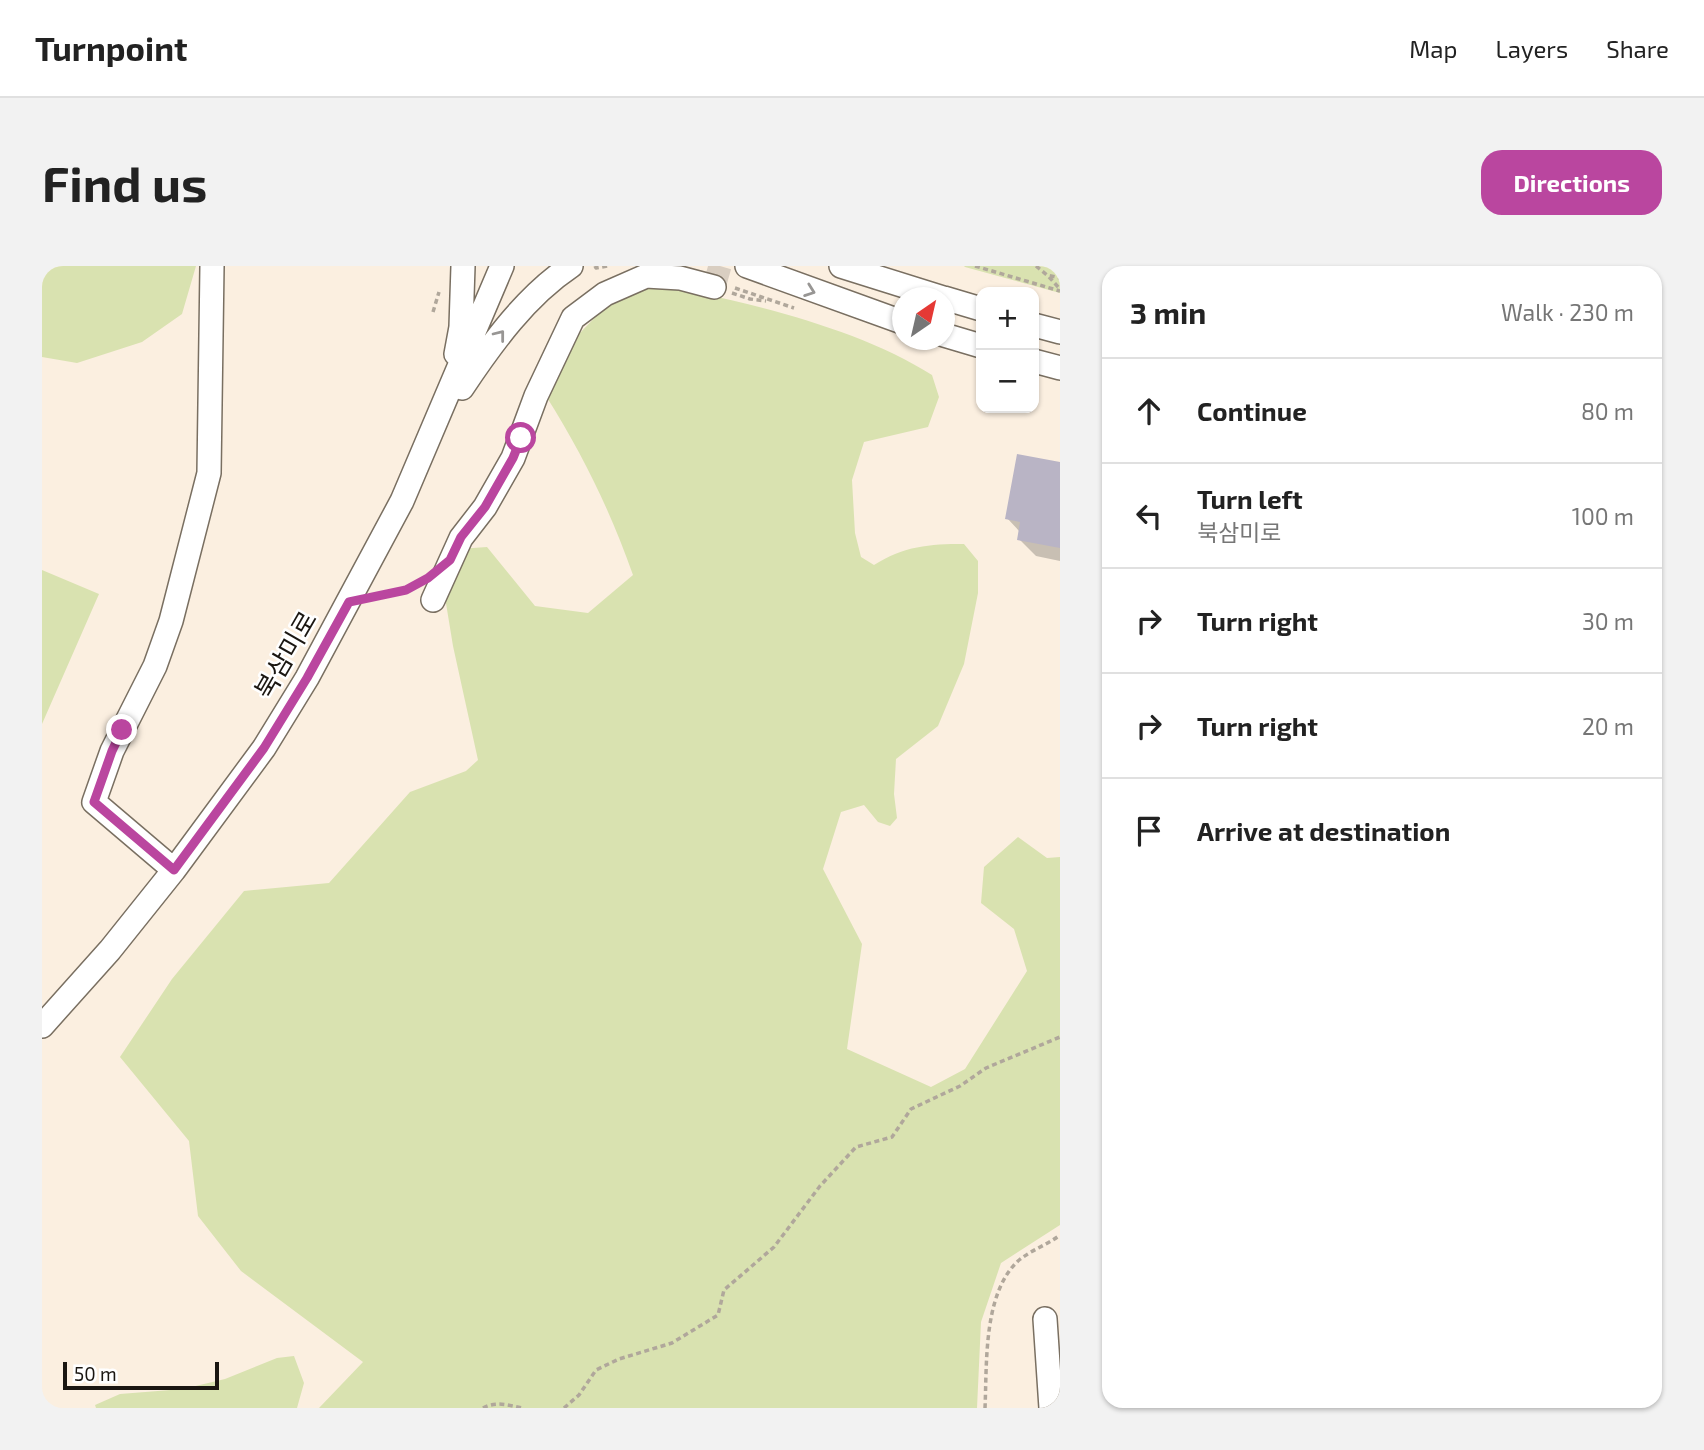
<!DOCTYPE html>
<meta charset="utf-8">
<style>
body{margin:0;font-family:"Exo 2","Noto Sans KR",sans-serif;background:#f2f2f2;color:#222}
.controls{position:absolute;right:21px;top:21px;display:grid;overflow:hidden;border-radius:14px;box-shadow:0 2px 5px #0004}
.controls button{width:63px;height:63px;display:grid;place-items:center;padding:0;border:0;border-bottom:2px solid #e0e0e0;background:#fff;color:#222;font:35px sans-serif}
.compass{position:absolute;left:850px;top:21px;width:63px;height:63px;border-radius:50%;background:#fff;box-shadow:0 2px 5px #0004;rotate:34deg}
.scale{position:absolute;left:21px;bottom:18px;width:156px;box-sizing:border-box;padding-left:7px;border:4px solid #1a1611;border-top:0;font-size:19px;line-height:24px;white-space:nowrap;color:#1a1611;-webkit-text-stroke:5px #fff;paint-order:stroke}
.stop{position:absolute;width:21px;height:21px;margin:-16px;border:5px solid #ba469f;border-radius:50%;background:#fff}
.stop.end{background:#ba469f;border-color:#fff;box-shadow:0 2px 7px #0008}
.list{margin:0;padding:0;list-style:none}
h2{display:flex;justify-content:space-between;align-items:center;height:91px;margin:0;padding:0 28px;font-size:30px}
h2 small{font-size:23px;font-weight:400;color:#767676}
.list li{display:grid;grid-template-columns:46px 1fr auto;gap:21px;align-items:center;box-sizing:border-box;height:105px;padding:0 28px;border-top:2px solid #e0e0e0}
.list b{display:block;font-size:26px;white-space:nowrap}
.list p{margin:0;font-size:23px;white-space:nowrap;color:#767676}
.list em{font-size:23px;font-style:normal;color:#767676}
.icon{flex:none;width:38px;height:38px;fill:none;stroke:currentColor;stroke-width:2;stroke-linecap:round;stroke-linejoin:round}
.map{position:relative;flex:none;width:1018px;height:1142px;overflow:hidden;border-radius:21px}
header{display:flex;align-items:center;gap:42px;box-sizing:border-box;height:98px;padding:0 35px;background:#fff;border-bottom:2px solid #e0e0e0}
header strong{font-size:33px}
nav{display:flex;gap:38px;margin-inline-start:auto;font-size:24px}
.intro{display:flex;align-items:center;justify-content:space-between;box-sizing:border-box;height:168px;padding:0 42px}
h1{margin:0;font-size:49px}
.button{padding:18px 32px;border-radius:21px;background:#ba469f;color:#fff;font-size:24px;font-weight:700}
main{display:flex;gap:42px;padding:0 42px}
aside{flex:1;background:#fff;border-radius:21px;box-shadow:0 2px 5px #0004}
.map>svg:first-child{display:block}
</style>
<header>
<strong>Turnpoint</strong>
<nav><a>Map</a><a>Layers</a><a>Share</a></nav>
</header>
<div class="intro"><h1>Find us</h1><a class="button">Directions</a></div>
<main>
<div class="map">
<svg width="1018" height="1142" viewBox="0 0 1018 1142">
<rect width="100%" height="100%" fill="#fbefe0"/>
<path fill="#d9e2b0" d="M0 0H154L140 48 100 76 35 97 0 91Z
M922 0H1018V27L923 1Z
M601 16C693 33 811 59 890 109L897 131 886 161 822 176 810 214 813 267 819 291 832 299C862 280 887 278 922 278L936 295V327L922 398 896 460 854 493 852 528 855 552 848 560 836 556 822 539 799 546 781 603 820 678 805 783 889 821 923 803 985 705 972 663 939 637 942 601 976 571 1005 592 1018 591V959L959 997 939 1056 935 1142H277L321 1096 199 1005 156 950 147 875 78 791 130 713 202 625 287 617 368 526 424 505 436 494 411 380 401 319 417 283 445 281 493 340 546 347 591 309C568 244 541 189 504 130L534 71 572 32Z
M0 304 57 328 0 458Z
M252 1090 262 1117 255 1142H54L53 1139 78 1128 141 1123 183 1113 235 1092Z"/>
<path fill="#0003" d="M1018 198V295L994 290 977 273 978 266 965 252Z"/>
<path fill="#b9b4c5" d="M975 188 1018 196V282L975 274 978 256 963 253Z"/>
<g fill="none" stroke-linecap="round" stroke-linejoin="round">
<path stroke="#d9cec1" stroke-width="23" stroke-dasharray="23 11" stroke-linecap="butt" d="M672 21 678 0"/>
<defs>
<path id="minor" d="M705 0 860 56
M799 0 901 32
M902 32 939 43
M992 59 1018 66
M902 69 939 80
M414 88 419 61 421 0
M992 95 1018 102
M420 122C450 77 484 30 529 0
M391 334 419 272 443 241 471 192 494 130 531 52 563 28 604 10 638 12 672 21
M132 604 52 536 70 485 113 400 129 355 167 207 170 0
M0 760 68 684 132 604 222 482 265 412 360 235 460 0
M1003 1053 1009 1142"/>
</defs>
<use href="#minor" stroke="#796f61" stroke-width="26"/>
<path stroke="#b0a79b" stroke-width="3.5" stroke-dasharray="5 3.5" stroke-linecap="butt" d="M553 0 554 2 566 0
M933 0 1018 25
M994 0 1005 9 1018 12
M1007 11 1018 23
M693 22 752 42
M690 27 708 33 724 35
M391 46 397 26
M333 332 364 324 375 318
M441 1142C454 1135 466 1139 480 1142
M522 1142 537 1129 554 1104 577 1093 630 1077 676 1049 682 1024 732 981 778 920 814 881 850 871 869 843 918 820 944 802 1018 771
M943 1142C945 1097 941 1028 976 995 989 984 1005 979 1018 969"/>
<use href="#minor" stroke="#fff" stroke-width="23"/>
</g>
<defs><path id="oneway-chevron" d="M-2-3.5L2.5 0L-2 3.5" fill="none" stroke-width="1.6" stroke-linecap="round" stroke-linejoin="round" transform="scale(1.75)"/></defs>
<g stroke="#989694">
<use href="#oneway-chevron" transform="translate(768 25) rotate(20)"/>
<use href="#oneway-chevron" transform="translate(458 69) rotate(-52)"/>
</g>
<g fill="none" stroke-linecap="round" stroke-linejoin="round">
<path stroke="#ba469f" stroke-width="9" d="M80 464 70 485 52 536 132 604 222 482 265 412 307 336 364 324 386 312 408 294 419 271 443 241 471 192 479 172"/>
</g>
<g text-anchor="middle" stroke-width="5" stroke-linejoin="round" paint-order="stroke">
<g font-size="26" fill="#1a1611" stroke="#fff">
<text transform="translate(244 389) rotate(-60)" y="9">북삼미로</text>
</g>
</g>
</svg>
<div class="controls">
<button>+</button>
<button>−</button>
</div>
<svg class="compass" viewBox="-18 -18 36 36"><path d="M0-13l5 13h-10z" fill="#e53935"/><path d="M0 13l5-13h-10z" fill="#767676"/></svg>
<div class="scale">50 m</div>
<div class="stop" style="left:479px;top:172px"></div>
<div class="stop end" style="left:80px;top:464px"></div>
</div>
<aside>
<h2>3 min<small>Walk · 230 m</small></h2>
<ul class="list">
<li><svg class="icon" aria-label="ahead" viewBox="0 0 24 24"><path d="M12 20V5M6 11l6-6 6 6"/></svg><div><b>Continue</b></div><em>80 m</em></li>
<li><svg class="icon" aria-label="left" viewBox="0 0 24 24"><path d="M17 20v-9H6M10 6l-5 5 5 5"/></svg><div><b>Turn left</b><p>북삼미로</p></div><em>100 m</em></li>
<li><svg class="icon" aria-label="right" viewBox="0 0 24 24"><path d="M7 20v-9h11M14 6l5 5-5 5"/></svg><div><b>Turn right</b></div><em>30 m</em></li>
<li><svg class="icon" aria-label="right" viewBox="0 0 24 24"><path d="M7 20v-9h11M14 6l5 5-5 5"/></svg><div><b>Turn right</b></div><em>20 m</em></li>
<li><svg class="icon" aria-label="arrive" viewBox="0 0 24 24"><path d="M6 21V4h12l-3 4 3 4H6"/></svg><div><b>Arrive at destination</b></div></li>
</ul>
</aside>
</main>
